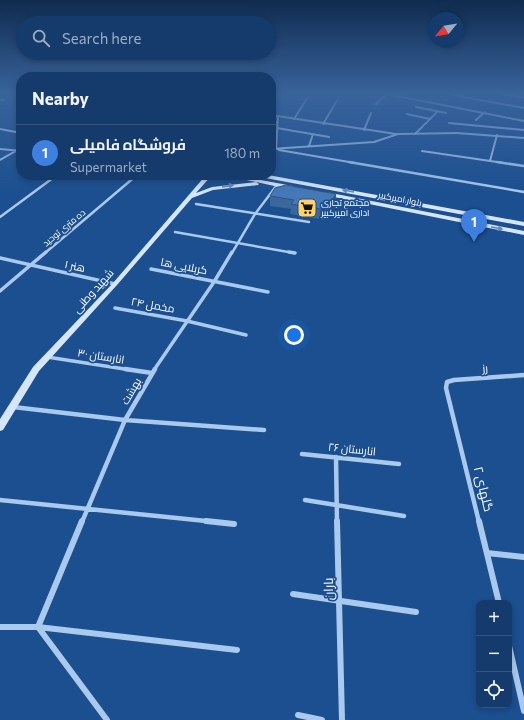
<!DOCTYPE html>
<meta charset="utf-8">
<style>
body{margin:0;font-family:Commissioner,Cairo,sans-serif;background:#1d4271;color:#f1f3f6}
.controls{position:absolute;right:12px;bottom:12px;display:grid;overflow:hidden;border-radius:8px;box-shadow:0 2px 6px #0003}
.controls button{width:36px;height:36px;display:grid;place-items:center;padding:0;border:0;border-bottom:1px solid #33557e;background:#143b6b;color:#f1f3f6;font:20px sans-serif}
.compass{position:absolute;left:428px;top:12px;width:36px;height:36px;border-radius:50%;background:#143b6b;box-shadow:0 2px 6px #0003;rotate:240deg}
.you{position:absolute;left:294px;top:335px;width:14px;height:14px;margin:-10px;border:3px solid #fff;border-radius:50%;background:#1a73e8;box-shadow:0 0 0 6px #1a73e833}
.badge{display:grid;place-items:center;width:26px;height:26px;border-radius:50%;background:#8abfa5;color:#fff;font-size:13px;font-weight:700}
.pin{position:absolute;translate:-50% -33px;filter:drop-shadow(0 1px 2px #0008)}
.pin::after{content:'';position:absolute;top:21px;width:14px;height:12px;background:inherit;clip-path:polygon(0 0,100% 0,50% 100%)}
.list{margin:0;padding:0;list-style:none}
h2{display:flex;justify-content:space-between;align-items:center;height:52px;margin:0;padding:0 16px;font-size:17px}
h2 small{font-size:13px;font-weight:400;color:#9dadc1}
.list li{display:grid;grid-template-columns:26px 1fr auto;gap:12px;align-items:center;box-sizing:border-box;height:56px;padding:0 16px;border-top:1px solid #33557e}
.list b{display:block;font-size:15px;white-space:nowrap}
.list p{margin:0;font-size:13px;white-space:nowrap;color:#9dadc1}
.list em{font-size:13px;font-style:normal;color:#9dadc1}
.icon{flex:none;width:22px;height:22px;fill:none;stroke:currentColor;stroke-width:2;stroke-linecap:round;stroke-linejoin:round}
.map{position:relative;flex:none;width:524px;height:720px;overflow:hidden}
.search{position:absolute;background:#143b6b;box-shadow:0 2px 6px #0003;left:16px;top:16px;width:260px;height:44px;display:flex;align-items:center;gap:10px;box-sizing:border-box;padding:0 14px;border-radius:22px;color:#9dadc1;font-size:15px}
.panel{position:absolute;background:#143b6b;box-shadow:0 2px 6px #0003;left:16px;top:72px;width:260px;height:108px;border-radius:16px}
.map>svg:first-child{display:block}
</style>
<div class="map">
<svg width="524" height="720" viewBox="0 0 524 720">
<rect width="100%" height="100%" fill="#1b4f8f"/>
<g fill="none" stroke-linecap="round" stroke-linejoin="round">
<path stroke="#a9c9ee" stroke-width="2" d="M387 94 524 121
M448 94 524 108
M501 94 524 97
M271 96 272 94
M0 100H4
M376 104 387 94
M416 107 446 113
M407 114 430 119
M271 115 396 134
M278 116 276 148 279 150 355 163
M294 119 308 97
M476 120 485 112
M271 122H278
M449 123 524 130
M323 124 338 99
M277 128 329 137
M364 130 371 113
M415 134 438 111
M309 146 313 134
M0 149 21 151
M271 149 374 142 398 134
M422 151 504 163
M0 160 21 148
M490 161 497 135"/>
<path stroke="#a9c9ee" stroke-width="2.5" d="M349 162 524 192
M497 162 524 166
M196 204 309 222
M0 217 57 175
M175 232 294 253
M45 253 137 175
M232 253 255 214 277 185"/>
<path stroke="#a9c9ee" stroke-width="3.5" d="M289 252 295 253
M0 258 115 284
M151 269 268 292
M0 291 46 252
M115 308 187 321 246 335
M47 357 131 370
M154 370 214 282 232 252"/>
<path stroke="#a9c9ee" stroke-width="4.5" d="M125 369 152 373
M13 407 125 420 264 430
M302 454 399 464
M336 457 337 522
M0 500 216 522
M305 500 404 516
M82 522 125 420 155 369
M479 522 446 388 447 382 454 380 524 375"/>
<path stroke="#a9c9ee" stroke-width="6" d="M206 521 234 524
M337 521 342 720
M479 521 499 603
M487 553 524 557
M293 594 416 612
M0 627H38L237 650
M38 627 82 521
M38 627 107 720
M509 646 524 711
M298 715 322 720"/>
<path fill="#a9c9ee" fill-rule="evenodd" d="M457 132 524 137V139L457 134 398 135 396 134 398 133Z"/>
<path fill="#d6e6fa" fill-rule="evenodd" d="M0 128 21 132V134L0 130Z
M206 175H212L196 193 212 187 256 182 222 175H233L293 186 296 188 293 190 256 182 259 184 258 185 213 190 192 198 117 285 39 371 3 430 0 431V419L33 367 113 283Z
M257 175H268L524 222V226L260 177Z
M326 192 524 231V235L324 195V193Z"/>
</g>
<path fill="#3a679d" d="M336 194 335 204 325 220 290 214 291 209 270 206V196Z"/>
<path fill="#305480" d="M336 194 335 204 325 220 326 210Z"/>
<path fill="#4478b7" stroke="#305480" d="M286 185 336 194 326 210 291 204 294 200 270 196 275 188Z"/>
<defs><path id="oneway-solid" d="M-6-.8H1V-3.2L6.5 0L1 3.2V.8H-6Z"/></defs>
<g fill="#668bba">
<use href="#oneway-solid" transform="translate(228 186) rotate(-8)"/>
<use href="#oneway-solid" transform="translate(348 191) rotate(-170)"/>
<use href="#oneway-solid" transform="translate(497 228) rotate(11)"/>
</g>
<linearGradient id="sky" x2="0" y2="1"><stop stop-color="#0f2b4f"/><stop offset="0.48" stop-color="#39639b"/><stop offset="1" stop-color="#39639b" stop-opacity="0"/></linearGradient>
<rect width="524" height="194" fill="url(#sky)"/>
<defs>
<symbol id="supermarket-square" viewBox="-11 -11 22 22"><rect x="-9" y="-9" width="18" height="18" rx="4" fill="#ffd166" stroke="#1b4f8f"/><path d="M-6-5.5h2.5l.6 2H6L4.5 2H-2.5L-4.4-4H-6ZM-1.5 3.2a1.3 1.3 0 1 0 .1 0ZM3 3.2a1.3 1.3 0 1 0 .1 0Z" fill="#111"/></symbol>
</defs>
<g fill-rule="evenodd">
<use href="#supermarket-square" x="296" y="197" width="22" height="22"/>
</g>
<g text-anchor="middle" stroke-width="3.5" stroke-linejoin="round" paint-order="stroke">
<g font-size="9" fill="#fff" stroke="#1b4f8f">
<text transform="translate(400 199) rotate(11)" y="3">بلوار امیرکبیر</text>
<text transform="translate(64 228) rotate(-40)" y="3">ده متری توحید</text>
</g>
<g font-size="9" fill="#fff" stroke="#1b4f8f" text-anchor="start">
<text x="321" y="206">مجتمع تجاری<tspan x="321" dy="10">اداری امیرکبیر</tspan></text>
</g>
<g font-size="11" fill="#fff" stroke="#1b4f8f">
<text transform="translate(75 266) rotate(12)" y="4">هنر ۱</text>
<text transform="translate(184 266) rotate(11)" y="4">کربلایی ها</text>
<text transform="translate(93 291) rotate(-48)" y="4">شهید وطنی</text>
<text transform="translate(153 305) rotate(10)" y="4">مخمل ۲۴</text>
<text transform="translate(101 356) rotate(9)" y="4">انارستان ۳۰</text>
<text transform="translate(485 368) rotate(-4)" y="4">رز</text>
<text transform="translate(131 391) rotate(-60)" y="4">بهشت</text>
<text transform="translate(352 449) rotate(6)" y="4">انارستان ۲۶</text>
</g>
<g font-size="13" fill="#fff" stroke="#1b4f8f">
<text transform="translate(484 489) rotate(76)" y="5">گلهای ۲</text>
<text transform="translate(328 589) rotate(-91)" y="5">باران</text>
</g>
</g>
</svg>
<div class="controls">
<button>+</button>
<button>−</button>
<button><svg class="icon" aria-label="locate" viewBox="0 0 24 24"><circle cx="12" cy="12" r="6"/><path d="M12 2v4M12 18v4M2 12h4M18 12h4"/></svg></button>
</div>
<svg class="compass" viewBox="-18 -18 36 36"><path d="M0-13l5 13h-10z" fill="#e53935"/><path d="M0 13l5-13h-10z" fill="#9dadc1"/></svg>
<div class="you"></div>
<div class="pin badge" style="left:474px;top:242px;background:#3f7fe0">1</div>
<div class="search"><svg class="icon" aria-label="search" viewBox="0 0 24 24"><circle cx="10" cy="10" r="6"/><path d="M15 15l6 6"/></svg>Search here</div>
<section class="panel">
<h2>Nearby<small></small></h2>
<ul class="list">
<li><span class="badge" style="background:#3f7fe0">1</span><div><b>فروشگاه فامیلی</b><p>Supermarket</p></div><em>180 m</em></li>
</ul>
</section>
</div>
